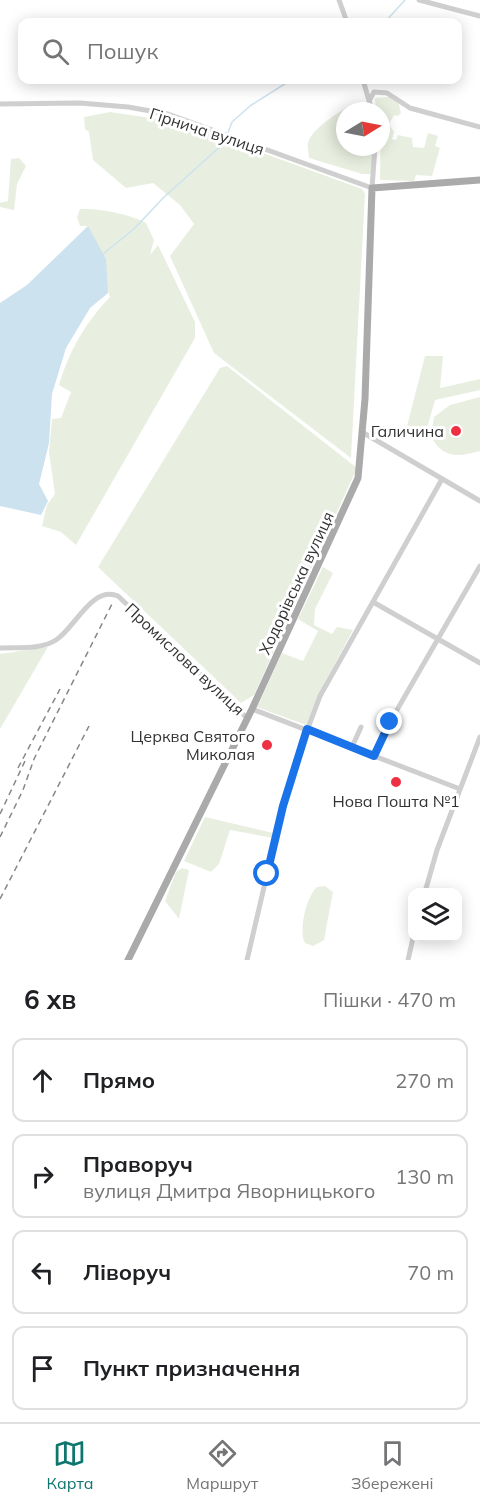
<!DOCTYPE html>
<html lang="uk">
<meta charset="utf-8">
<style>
body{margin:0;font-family:Mulish,sans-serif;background:#f2f2f2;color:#202124}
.controls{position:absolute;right:18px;bottom:18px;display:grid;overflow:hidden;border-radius:12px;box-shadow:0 3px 15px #0003}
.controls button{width:54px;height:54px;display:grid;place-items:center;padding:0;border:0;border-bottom:2px solid #e0e0e0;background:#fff;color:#202124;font:30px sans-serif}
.compass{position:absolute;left:336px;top:102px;width:54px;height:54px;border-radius:50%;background:#fff;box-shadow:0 3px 15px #0003;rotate:80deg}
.stop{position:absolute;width:18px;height:18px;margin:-14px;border:4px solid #1a73e8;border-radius:50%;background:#fff}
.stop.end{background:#1a73e8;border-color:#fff;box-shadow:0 2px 6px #0008}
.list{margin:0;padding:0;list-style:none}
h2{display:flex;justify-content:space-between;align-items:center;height:78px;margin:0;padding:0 24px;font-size:26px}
h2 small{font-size:20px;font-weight:400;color:#757577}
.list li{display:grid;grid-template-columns:39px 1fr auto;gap:18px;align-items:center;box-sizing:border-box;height:84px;margin:0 12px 12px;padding:0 12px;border:2px solid #e0e0e0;border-radius:12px}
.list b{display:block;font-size:22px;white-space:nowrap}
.list p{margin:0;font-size:20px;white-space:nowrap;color:#757577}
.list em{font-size:20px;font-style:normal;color:#757577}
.icon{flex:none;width:33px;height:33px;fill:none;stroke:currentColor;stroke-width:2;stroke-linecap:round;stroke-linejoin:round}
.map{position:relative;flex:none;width:480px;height:960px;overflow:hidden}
.search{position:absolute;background:#fff;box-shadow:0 3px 15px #0003;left:18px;right:18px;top:18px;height:66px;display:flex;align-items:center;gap:15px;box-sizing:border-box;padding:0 21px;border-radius:12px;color:#757577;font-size:22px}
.sheet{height:462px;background:#fff}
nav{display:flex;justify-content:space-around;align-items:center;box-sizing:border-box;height:84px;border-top:2px solid #e0e0e0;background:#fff;font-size:16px;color:#757577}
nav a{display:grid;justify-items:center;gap:3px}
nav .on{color:#0f766e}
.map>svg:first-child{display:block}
</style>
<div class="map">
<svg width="480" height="960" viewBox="0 0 480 960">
<rect width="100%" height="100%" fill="#fff"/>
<path fill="#e8efe0" d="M397 96 401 113 398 116 394 115 389 124 394 132 392 139 396 140 398 135 412 138 413 147 424 148 428 133 438 136 435 146 440 148 432 176 416 175 414 181 380 180 381 111H376L375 98Z
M355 104 362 111H345V147H373L372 174H362L309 158C309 154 307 147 308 143 310 130 343 108 355 104Z
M110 112 178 122 362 189 365 194 351 458 214 353 170 256 194 224 180 205 153 183 126 188 93 160 89 132 85 129 84 117Z
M19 158 26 166 17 184 14 210 0 207V203L8 201 11 159Z
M80 209C98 208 131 214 146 223L154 240 150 255 158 245 195 322V338L76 545 61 532 42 526 47 505 55 494 49 452 52 419 61 418 71 392 59 385C69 351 85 323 110 297L88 226H80L77 217Z
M425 356H443L440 388 480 379V390L435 400 424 439 405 434Z
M227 366 357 468 254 695 241 703 98 567 220 368Z
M480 397V451C459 457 442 459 431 436L434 417 450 405Z
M323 567 333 573 315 609 314 625 332 634 337 627 353 630 318 695 306 725 257 707 282 653 303 661 318 631 298 619Z
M48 647 0 729V654Z
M205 817 273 833V838L230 830 219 864 211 872 184 861Z
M182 868 189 870 179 919 165 901 176 872Z
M325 886 333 892 324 940 313 946 305 943C298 931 307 895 317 887Z"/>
<path fill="#cce2ef" d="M88 226 106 259 108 293 90 308 66 348 52 394 49 443 39 484 48 501 41 515 0 506V303L27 285Z"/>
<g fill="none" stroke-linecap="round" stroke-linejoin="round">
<path stroke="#cce2ef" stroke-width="1.5" d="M385 22 405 0
M103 254 135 228 163 198 224 143 232 122 250 106 291 80"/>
<path stroke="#cfcfcf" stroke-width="5" d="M339 0 347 22
M419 0 480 16
M363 80 372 111
M369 101 374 92 387 93 410 108 480 127
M0 104 80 103 128 107 168 114 372 188 375 147
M362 432 480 501
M373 602 480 663
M0 648C17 647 41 650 56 640 75 628 92 585 118 596L247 718
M252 709 460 789
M352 747 361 727
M374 756 390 722 480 566
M425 892 437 850 480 737
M247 960 283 806 297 757 320 696 442 479
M408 960 413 938"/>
<path stroke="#aaa" stroke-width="7" d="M128 960 252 709 358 478 365 399 372 188 480 180"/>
<path stroke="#878787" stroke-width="1.5" stroke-dasharray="6 4.5" stroke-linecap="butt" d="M18 768 60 689
M0 814 25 761
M0 837 23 790 34 759 113 602
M0 899 89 726"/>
</g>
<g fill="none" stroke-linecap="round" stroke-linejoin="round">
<path stroke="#1a73e8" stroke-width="8" d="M267 874 283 806 307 729 374 756 390 722"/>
</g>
<g fill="#ed3042" stroke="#fff" stroke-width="2">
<circle cx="456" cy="431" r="6"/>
<circle cx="267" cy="745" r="6"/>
<circle cx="396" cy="782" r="6"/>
</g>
<g text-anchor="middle" stroke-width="6" stroke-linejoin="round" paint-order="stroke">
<g font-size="16" fill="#323232" stroke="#fff">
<text transform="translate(207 131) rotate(18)" y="6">Гірнича вулиця</text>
<text transform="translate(296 583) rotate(-65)" y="6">Ходорівська вулиця</text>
<text transform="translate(185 659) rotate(43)" y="6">Промислова вулиця</text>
</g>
<g font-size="16" fill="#323232" stroke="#fff" text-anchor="end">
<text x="444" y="437">Галичина</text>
<text x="255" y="742">Церква Святого<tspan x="255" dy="18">Миколая</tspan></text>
<text x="396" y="807" text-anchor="middle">Нова Пошта №1</text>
</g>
</g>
</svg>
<div class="controls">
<button><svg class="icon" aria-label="layers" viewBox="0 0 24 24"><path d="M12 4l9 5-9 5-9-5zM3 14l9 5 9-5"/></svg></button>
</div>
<svg class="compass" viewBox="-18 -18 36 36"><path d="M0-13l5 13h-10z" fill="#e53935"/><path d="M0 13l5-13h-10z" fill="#757577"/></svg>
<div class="stop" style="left:267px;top:874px"></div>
<div class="stop end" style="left:390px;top:722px"></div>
<div class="search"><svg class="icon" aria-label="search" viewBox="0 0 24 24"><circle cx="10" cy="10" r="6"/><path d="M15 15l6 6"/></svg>Пошук</div>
</div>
<section class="sheet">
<h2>6 хв<small>Пішки · 470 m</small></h2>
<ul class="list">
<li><svg class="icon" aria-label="ahead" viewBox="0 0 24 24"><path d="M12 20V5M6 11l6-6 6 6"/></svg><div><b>Прямо</b></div><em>270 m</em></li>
<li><svg class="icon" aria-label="right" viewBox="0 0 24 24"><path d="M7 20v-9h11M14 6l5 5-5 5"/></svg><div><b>Праворуч</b><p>вулиця Дмитра Яворницького</p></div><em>130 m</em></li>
<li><svg class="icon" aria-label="left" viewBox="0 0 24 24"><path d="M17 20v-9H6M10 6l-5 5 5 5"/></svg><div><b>Ліворуч</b></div><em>70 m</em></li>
<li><svg class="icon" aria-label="arrive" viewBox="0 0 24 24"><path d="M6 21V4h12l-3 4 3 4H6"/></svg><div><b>Пункт призначення</b></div></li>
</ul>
</section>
<nav>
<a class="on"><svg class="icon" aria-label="map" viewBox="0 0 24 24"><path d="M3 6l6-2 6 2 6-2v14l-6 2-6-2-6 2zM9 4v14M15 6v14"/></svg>Карта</a>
<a><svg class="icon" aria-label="directions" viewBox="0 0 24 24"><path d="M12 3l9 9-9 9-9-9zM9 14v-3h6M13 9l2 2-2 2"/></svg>Маршрут</a>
<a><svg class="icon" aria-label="saved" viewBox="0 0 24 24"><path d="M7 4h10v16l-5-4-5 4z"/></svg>Збережені</a>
</nav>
